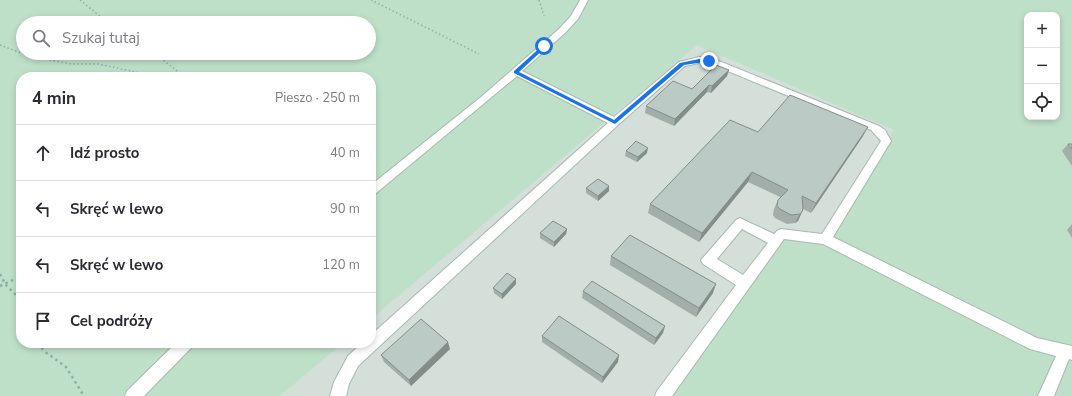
<!DOCTYPE html>
<html lang="pl">
<meta charset="utf-8">
<style>
body{margin:0;font-family:"Nunito Sans",sans-serif;background:#f2f2f3;color:#2b2b33}
.controls{position:absolute;right:12px;top:12px;display:grid;overflow:hidden;border-radius:8px;box-shadow:0 2px 6px #0003}
.controls button{width:36px;height:36px;display:grid;place-items:center;padding:0;border:0;border-bottom:1px solid #e1e1e2;background:#fff;color:#2b2b33;font:20px sans-serif}
.stop{position:absolute;width:12px;height:12px;margin:-9px;border:3px solid #1a73e8;border-radius:50%;background:#fff}
.stop.end{background:#1a73e8;border-color:#fff;box-shadow:0 1px 4px #0008}
.list{margin:0;padding:0;list-style:none}
h2{display:flex;justify-content:space-between;align-items:center;height:52px;margin:0;padding:0 16px;font-size:17px}
h2 small{font-size:13px;font-weight:400;color:#7c7c81}
.list li{display:grid;grid-template-columns:26px 1fr auto;gap:12px;align-items:center;box-sizing:border-box;height:56px;padding:0 16px;border-top:1px solid #e1e1e2}
.list b{display:block;font-size:15px;white-space:nowrap}
.list em{font-size:13px;font-style:normal;color:#7c7c81}
.icon{flex:none;width:22px;height:22px;fill:none;stroke:currentColor;stroke-width:2;stroke-linecap:round;stroke-linejoin:round}
.map{position:relative;flex:none;width:1072px;height:396px;overflow:hidden}
.search{position:absolute;background:#fff;box-shadow:0 2px 6px #0003;left:16px;top:16px;width:360px;height:44px;display:flex;align-items:center;gap:10px;box-sizing:border-box;padding:0 14px;border-radius:22px;color:#7c7c81;font-size:15px}
.panel{position:absolute;background:#fff;box-shadow:0 2px 6px #0003;left:16px;top:72px;width:360px;height:276px;border-radius:16px}
.map>svg:first-child{display:block}
</style>
<div class="map">
<svg width="1072" height="396" viewBox="0 0 1072 396">
<rect width="100%" height="100%" fill="#e6efeb"/>
<path fill="#d4dfda" d="M570 0 1027 117H1057L1072 396H106L116 343H371V133Z"/>
<path fill="#bfe0c8" fill-rule="evenodd" d="M0 0H1072V396H669L781 237H832L894 130 697 45 371 319V77H21V343H343L280 396H0ZM1027 15H1057V117H1027ZM23 23H369V53H23Z"/>
<g fill="none" stroke-linecap="round" stroke-linejoin="round">
<defs>
<path id="minor" d="M580 0H588L578 19 565 33 522 71 614 117 679 62 699 57 709 58 724 63 879 126 885 130 891 141 833 237 1037 338 1072 346V360L1069 359 1054 396H1038L1056 356 1030 349 823 244 784 239 672 396H655L657 391 736 285 703 264 701 260 736 220 740 218 744 220 774 234 777 231 781 229 822 234 881 141 871 130 718 67 699 63 685 66 619 124 358 366 349 384 346 396H330L334 382 348 356 362 343H371V335L608 123 517 76 375 194 371 195V185L481 97 559 29 571 16ZM742 229 768 243 743 275 717 259Z
M176 343H193L191 348 144 396H125L127 391Z"/>
</defs>
<use href="#minor" stroke="#a8b8b2" stroke-width="2"/>
<path stroke="#86b3a5" stroke-width="1.5" stroke-dasharray="1.5 2.5" stroke-linecap="butt" d="M80 0 108 23
M371 0 479 54
M539 0 544 16
M0 45 21 53 49 60 72 64H98L159 77
M154 53 185 77"/>
<path stroke="#86b3a5" stroke-width="2" stroke-dasharray="2 3" stroke-linecap="butt" d="M371 116 375 117"/>
<path stroke="#86b3a5" stroke-width="2.5" stroke-dasharray="2.5 3.5" stroke-linecap="butt" d="M0 274 5 284 21 300
M0 286 21 276
M38 343 44 351 66 367 84 396"/>
<use href="#minor" fill="#fff" fill-rule="evenodd"/>
</g>
<path fill="#a1aea9" d="M729 70 727 76 711 93 707 92 674 126 645 113 646 106 692 89Z
M758 132 863 136 811 213 803 209 798 221 795 223 787 224 775 218 773 215 774 209 778 200 780 197 748 182 699 242 648 213 650 204Z
M1068 144H1072V166L1062 151Z
M626 151 647 153 637 162 625 156Z
M609 186V191L598 201 586 193V188Z
M1072 224V238L1067 230Z
M567 229 566 234 554 247 540 238V233Z
M611 256 713 293 696 317 610 265Z
M516 279V284L502 299 494 293 493 288Z
M583 291 663 333 654 345 582 298Z
M542 336 618 362 602 383 542 342Z
M450 349 411 386 384 362 381 355Z"/>
<path fill="#838d89" d="M729 70 727 76 711 93 712 86Z
M709 85 707 92 674 126 675 119Z
M868 127 863 136 811 213 816 203Z
M648 148 647 153 637 162 638 157Z
M752 172 748 182 699 242 702 233Z
M609 186V191L598 201V196Z
M802 212 798 221 795 223 800 214Z
M567 229 566 234 554 247V242Z
M516 279V284L502 299V294Z
M716 284 713 293 696 317 699 308Z
M665 326 663 333 654 345 656 338Z
M448 342 450 349 411 386 409 380Z
M619 355 618 362 602 383 603 377Z"/>
<path fill="#bbcac4" stroke="#838d89" d="M716 65 729 70 712 86 709 85 675 119 646 106 673 81 692 89Z
M790 95 868 127 816 203 802 196 803 209 802 212 800 214 791 215 780 209 777 206 778 200 788 190 752 172 702 233 650 204 730 120 758 132Z
M636 141 648 148 638 157 626 151Z
M1068 144H1072V149Z
M598 179 609 186 598 196 586 188Z
M553 221 567 229 554 242 540 233Z
M630 235 716 284 699 308 611 256Z
M507 273 516 279 502 294 493 288Z
M592 281 665 326 656 338 583 291Z
M559 316 619 355 603 377 542 336Z
M421 319 448 342 409 380 381 355Z"/>
<path fill="#1a73e8" d="M543 45 547 46 519 72 614 120 680 63 699 59 712 61 684 65 615 124 514 73V71Z"/>
</svg>
<div class="controls">
<button>+</button>
<button>−</button>
<button><svg class="icon" aria-label="locate" viewBox="0 0 24 24"><circle cx="12" cy="12" r="6"/><path d="M12 2v4M12 18v4M2 12h4M18 12h4"/></svg></button>
</div>
<div class="stop" style="left:544px;top:46px"></div>
<div class="stop end" style="left:709px;top:61px"></div>
<div class="search"><svg class="icon" aria-label="search" viewBox="0 0 24 24"><circle cx="10" cy="10" r="6"/><path d="M15 15l6 6"/></svg>Szukaj tutaj</div>
<section class="panel">
<h2>4 min<small>Pieszo · 250 m</small></h2>
<ul class="list">
<li><svg class="icon" aria-label="ahead" viewBox="0 0 24 24"><path d="M12 20V5M6 11l6-6 6 6"/></svg><div><b>Idź prosto</b></div><em>40 m</em></li>
<li><svg class="icon" aria-label="left" viewBox="0 0 24 24"><path d="M17 20v-9H6M10 6l-5 5 5 5"/></svg><div><b>Skręć w lewo</b></div><em>90 m</em></li>
<li><svg class="icon" aria-label="left" viewBox="0 0 24 24"><path d="M17 20v-9H6M10 6l-5 5 5 5"/></svg><div><b>Skręć w lewo</b></div><em>120 m</em></li>
<li><svg class="icon" aria-label="arrive" viewBox="0 0 24 24"><path d="M6 21V4h12l-3 4 3 4H6"/></svg><div><b>Cel podróży</b></div></li>
</ul>
</section>
</div>
